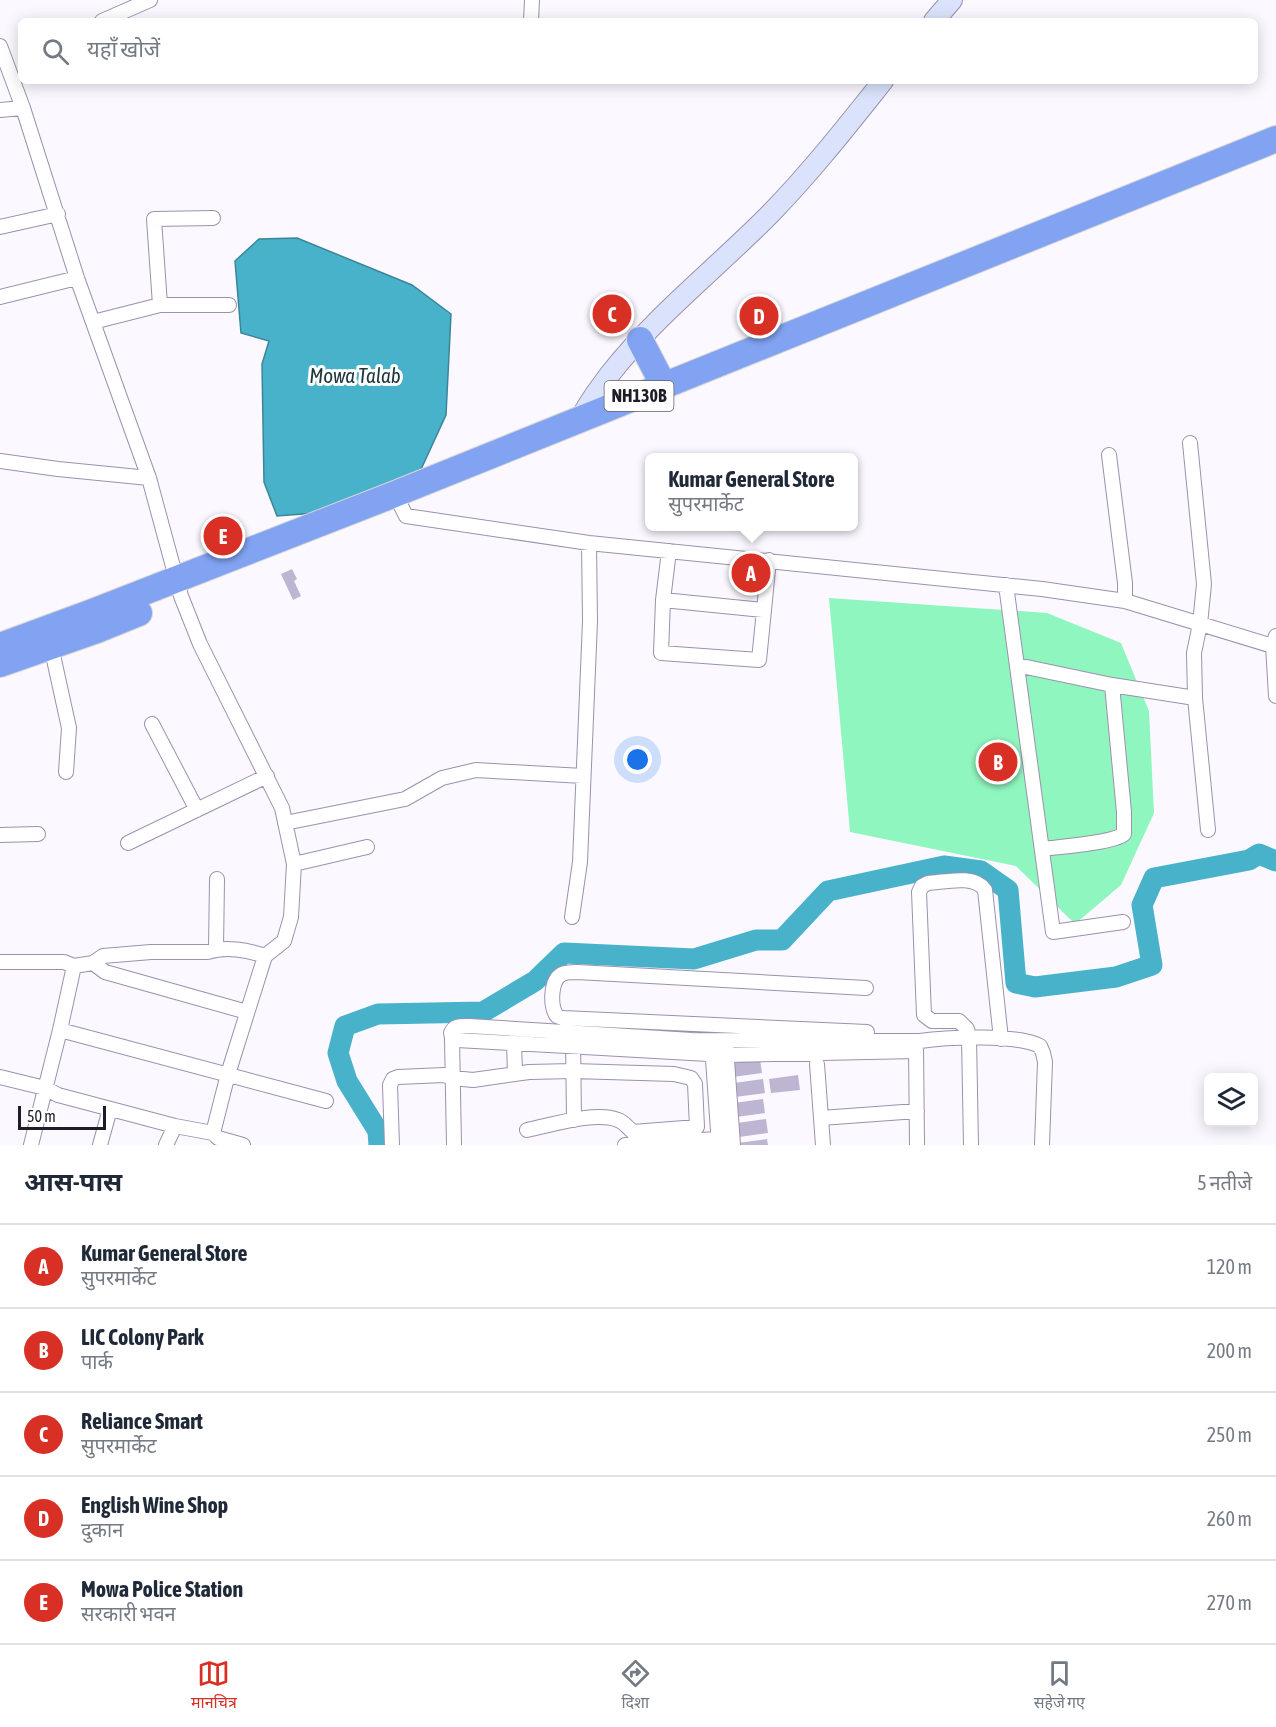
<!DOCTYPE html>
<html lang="hi">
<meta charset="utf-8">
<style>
body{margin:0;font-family:"Asap Condensed","Noto Sans Devanagari",sans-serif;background:#f6f6f7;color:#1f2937}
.controls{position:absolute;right:18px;bottom:18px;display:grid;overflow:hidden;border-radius:9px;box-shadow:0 3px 15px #0003}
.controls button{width:54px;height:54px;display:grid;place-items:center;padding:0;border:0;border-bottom:2px solid #e0e1e3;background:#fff;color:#1f2937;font:30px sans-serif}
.scale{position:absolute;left:18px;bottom:15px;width:88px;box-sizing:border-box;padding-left:6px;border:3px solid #201c27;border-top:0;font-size:16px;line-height:21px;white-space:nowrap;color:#201c27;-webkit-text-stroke:4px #fff;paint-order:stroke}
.you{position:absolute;left:638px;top:760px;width:21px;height:21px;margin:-15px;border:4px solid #fff;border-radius:50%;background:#1a73e8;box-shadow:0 0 0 9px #1a73e833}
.badge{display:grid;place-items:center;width:39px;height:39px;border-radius:50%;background:#d93025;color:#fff;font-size:20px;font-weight:700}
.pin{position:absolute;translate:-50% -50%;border:3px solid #fff;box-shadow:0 2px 6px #0006}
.popup{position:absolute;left:645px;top:453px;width:213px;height:78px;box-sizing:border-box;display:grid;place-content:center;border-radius:9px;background:#fff;filter:drop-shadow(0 2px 4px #0005);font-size:20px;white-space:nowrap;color:#747a83}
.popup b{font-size:22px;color:#1f2937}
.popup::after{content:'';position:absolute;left:50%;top:100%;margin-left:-12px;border:12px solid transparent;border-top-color:#fff}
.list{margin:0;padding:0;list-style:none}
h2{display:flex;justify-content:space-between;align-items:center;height:78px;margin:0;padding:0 24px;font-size:26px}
h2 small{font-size:20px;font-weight:400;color:#747a83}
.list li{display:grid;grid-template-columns:39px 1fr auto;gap:18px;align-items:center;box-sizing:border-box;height:84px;padding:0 24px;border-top:2px solid #e0e1e3}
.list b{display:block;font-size:22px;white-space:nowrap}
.list p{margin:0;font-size:20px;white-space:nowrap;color:#747a83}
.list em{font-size:20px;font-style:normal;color:#747a83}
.icon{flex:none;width:33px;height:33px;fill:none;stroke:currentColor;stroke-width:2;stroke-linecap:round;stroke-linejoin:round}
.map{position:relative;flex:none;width:1276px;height:1145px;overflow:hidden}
.search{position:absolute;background:#fff;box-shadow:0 3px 15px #0003;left:18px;right:18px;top:18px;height:66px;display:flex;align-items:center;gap:15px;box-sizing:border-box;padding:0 21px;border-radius:9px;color:#747a83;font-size:22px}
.sheet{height:498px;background:#fff}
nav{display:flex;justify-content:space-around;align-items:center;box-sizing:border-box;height:84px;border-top:2px solid #e0e1e3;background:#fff;font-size:16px;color:#747a83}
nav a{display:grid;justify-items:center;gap:3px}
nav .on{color:#d93025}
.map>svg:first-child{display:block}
</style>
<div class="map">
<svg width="1276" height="1145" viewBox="0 0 1276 1145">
<rect width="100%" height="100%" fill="#fbf9ff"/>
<path fill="#90f6bf" d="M829 598 1047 613 1121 643 1149 711 1154 813 1121 885 1075 924 1016 866 850 832Z"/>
<path fill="#48b2ca" stroke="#3c8599" stroke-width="1.5" d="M297 238 412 285 451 314 446 415 418 476 316 513 277 516 264 482 262 364 269 341 241 333 235 261 259 239Z"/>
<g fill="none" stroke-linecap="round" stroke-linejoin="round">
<path stroke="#48b2ca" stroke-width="21" d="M379 1145 378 1131 347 1081 338 1053 345 1026 378 1014 483 1012 535 981 564 953 694 959 756 940H782L828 891 944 866 981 871 1008 890 1016 983 1035 987 1116 977 1152 965 1142 905 1154 878 1249 860 1259 854 1276 861"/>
</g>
<path fill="#bdb5d1" d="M292 569 297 579 294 581 301 596 293 600 281 574Z
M760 1059 762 1073 733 1077 731 1063Z
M798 1075 800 1090 771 1093 769 1079Z
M763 1079 765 1093 735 1097 734 1083Z
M763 1099 765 1113 736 1117 734 1103Z
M766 1119 768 1133 739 1137 737 1123Z
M767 1139 768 1145H739L738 1143Z"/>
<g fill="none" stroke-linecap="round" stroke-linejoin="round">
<defs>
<path id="street" d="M102 21 150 0
M531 21 532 0
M0 46 23 108 77 278 149 478 181 596 200 644 282 808 294 864 291 917 284 941 265 956 228 1074 213 1133
M0 110 23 108
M0 227 58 214
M0 297 77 278
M160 305 154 219 213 218
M93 322 160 305H229
M1190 443 1204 584 1200 624 1194 653 1195 698 1208 830
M1109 455 1125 583V601
M0 461 58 469 149 478
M395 494 406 516 589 543 1042 589 1125 601 1276 647
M669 551 663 600 661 653 759 660 769 560
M1006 585 1053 932 1123 922
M663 600 763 610
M1276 636 1273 646 1276 696
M51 646 69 728 66 772
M1017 665 1112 685 1124 812V834C1113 843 1059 847 1042 849
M1112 685 1195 698
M152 724 197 810
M285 823 405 799 442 778 476 770 583 776
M0 835 38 834
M128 843 267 776
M294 864 367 847
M572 917 580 862 590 621 589 543
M216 949 217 879
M0 962H64L74 966 93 963 103 956 151 952H208C225 946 248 950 265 956
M93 963 105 972 247 1012
M866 988 577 972C572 972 566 972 562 974 550 980 550 1007 557 1016L563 1018 867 1032
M60 1030 326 1101
M452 1038 454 1145
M573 1038 574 1120
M514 1043 515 1074
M712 1045 719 1145
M726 1046 733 1145
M916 1051 726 1055 457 1040 452 1038 451 1033C454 1025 461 1026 469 1026L692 1040 920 1041
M817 1064 823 1145
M0 1077 45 1088 58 1095 175 1126 213 1133 218 1138 243 1145
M821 1118 917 1111
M31 1145 60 1030 74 966
M100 1145 110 1109
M166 1145 175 1126
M392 1145 390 1085 393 1079 398 1077 444 1075 453 1078 473 1080 529 1072 573 1071 674 1074 691 1078 695 1084 697 1127 633 1132C628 1128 624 1122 618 1120 595 1111 552 1125 527 1130
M625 1145 732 1138
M917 1145 916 1046 920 1041C947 1037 1017 1034 1040 1046L1043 1053 1045 1062 1042 1145
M971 1145 969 1038 967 1029 959 1021H932L924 1015 919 892 922 886 928 883C945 882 974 874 985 890L1001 1039"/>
<path id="secondary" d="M934 21 952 0
M580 420C588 402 599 389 610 374 657 314 718 267 771 213 811 172 847 126 883 81"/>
<path id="highway" d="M640 340 664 386
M0 646 90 613 395 494 1276 139
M0 664 97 630 139 613"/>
</defs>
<use href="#street" stroke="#9b91ad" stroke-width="16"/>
<use href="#secondary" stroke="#9b91ad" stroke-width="22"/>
<use href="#highway" stroke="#d7d6d8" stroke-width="28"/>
<use href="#street" stroke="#fff" stroke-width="14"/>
<use href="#secondary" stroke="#dae3fb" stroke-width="20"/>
<use href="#highway" stroke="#82a3f2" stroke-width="26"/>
</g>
<g text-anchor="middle" stroke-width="6" stroke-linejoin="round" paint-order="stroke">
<rect fill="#fff" stroke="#636068" stroke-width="1.5" x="604.5" y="381" width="69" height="30" rx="4.5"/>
<g font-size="18" font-weight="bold" fill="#201c27">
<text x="639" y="402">NH130B</text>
</g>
<g font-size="21" font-style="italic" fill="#20383d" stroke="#fff">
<text x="355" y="383">Mowa Talab</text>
</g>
</g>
</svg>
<div class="controls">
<button><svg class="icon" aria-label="layers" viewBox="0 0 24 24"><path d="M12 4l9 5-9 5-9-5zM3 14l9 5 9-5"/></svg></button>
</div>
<div class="scale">50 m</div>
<div class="you"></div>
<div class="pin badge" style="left:751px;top:573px">A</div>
<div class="popup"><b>Kumar General Store</b>सुपरमार्केट</div>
<div class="pin badge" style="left:998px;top:762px">B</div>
<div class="pin badge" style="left:612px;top:314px">C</div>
<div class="pin badge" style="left:759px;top:316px">D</div>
<div class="pin badge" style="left:223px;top:536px">E</div>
<div class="search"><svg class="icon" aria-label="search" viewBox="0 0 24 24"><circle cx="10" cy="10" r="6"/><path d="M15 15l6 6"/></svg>यहाँ खोजें</div>
</div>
<section class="sheet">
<h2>आस-पास<small>5 नतीजे</small></h2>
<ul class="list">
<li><span class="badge">A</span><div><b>Kumar General Store</b><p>सुपरमार्केट</p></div><em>120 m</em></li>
<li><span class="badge">B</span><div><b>LIC Colony Park</b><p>पार्क</p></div><em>200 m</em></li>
<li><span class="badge">C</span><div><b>Reliance Smart</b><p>सुपरमार्केट</p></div><em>250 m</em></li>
<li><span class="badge">D</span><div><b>English Wine Shop</b><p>दुकान</p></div><em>260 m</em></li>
<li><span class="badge">E</span><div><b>Mowa Police Station</b><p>सरकारी भवन</p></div><em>270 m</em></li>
</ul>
</section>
<nav>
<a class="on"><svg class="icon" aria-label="map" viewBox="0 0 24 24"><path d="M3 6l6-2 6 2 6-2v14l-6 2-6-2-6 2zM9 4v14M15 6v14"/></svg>मानचित्र</a>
<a><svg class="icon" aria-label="directions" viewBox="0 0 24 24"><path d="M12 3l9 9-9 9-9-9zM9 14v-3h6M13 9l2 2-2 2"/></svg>दिशा</a>
<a><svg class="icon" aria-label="saved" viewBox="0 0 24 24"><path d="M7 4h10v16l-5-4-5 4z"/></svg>सहेजे गए</a>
</nav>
